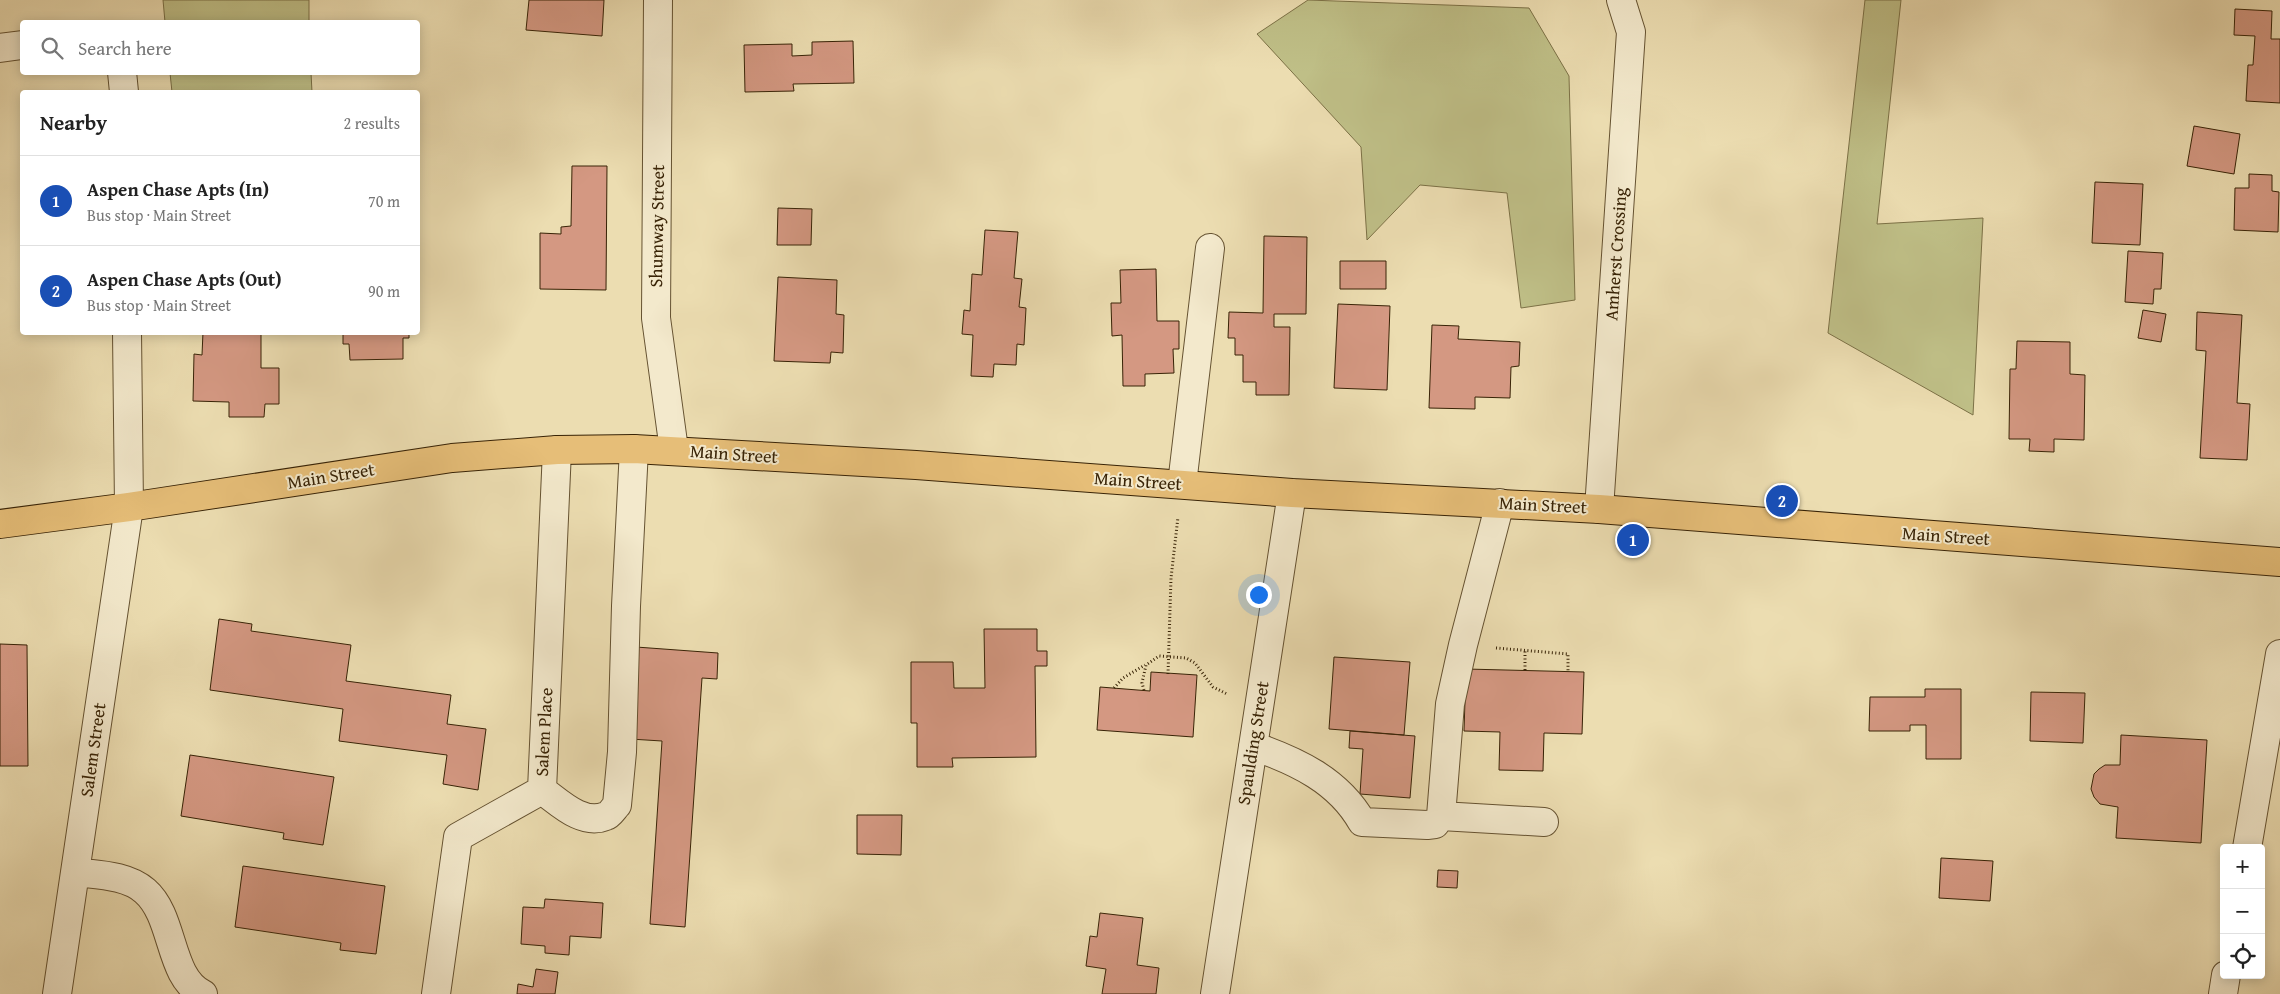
<!DOCTYPE html>
<meta charset="utf-8">
<style>
body{margin:0;font-family:"Gentium Book Plus",serif;background:#f2f2f2;color:#222}
.controls{position:absolute;right:15px;bottom:15px;display:grid;overflow:hidden;border-radius:5px;box-shadow:0 2px 12px #0003}
.controls button{width:45px;height:45px;display:grid;place-items:center;padding:0;border:0;border-bottom:1px solid #e0e0e0;background:#fff;color:#222;font:25px sans-serif}
.you{position:absolute;left:1258px;top:594px;width:18px;height:18px;margin:-12px;border:4px solid #fff;border-radius:50%;background:#1a73e8;box-shadow:0 0 0 8px #1a73e833}
.badge{display:grid;place-items:center;width:32px;height:32px;border-radius:50%;background:#db2777;color:#fff;font-size:16px;font-weight:700}
.pin{position:absolute;translate:-50% -50%;border:2px solid #fff;box-shadow:0 1px 5px #0006}
.list{margin:0;padding:0;list-style:none}
h2{display:flex;justify-content:space-between;align-items:center;height:65px;margin:0;padding:0 20px;font-size:21px}
h2 small{font-size:16px;font-weight:400;color:#767676}
.list li{display:grid;grid-template-columns:32px 1fr auto;gap:15px;align-items:center;box-sizing:border-box;height:90px;padding:0 20px;border-top:1px solid #e0e0e0}
.list b{display:block;font-size:19px;white-space:nowrap}
.list p{margin:0;font-size:16px;white-space:nowrap;color:#767676}
.list em{font-size:16px;font-style:normal;color:#767676}
.icon{flex:none;width:28px;height:28px;fill:none;stroke:currentColor;stroke-width:2;stroke-linecap:round;stroke-linejoin:round}
.map{position:relative;flex:none;width:2280px;height:994px;overflow:hidden}
.search{position:absolute;background:#fff;box-shadow:0 2px 12px #0003;left:20px;top:20px;width:400px;height:55px;display:flex;align-items:center;gap:12px;box-sizing:border-box;padding:0 18px;border-radius:5px;color:#767676;font-size:19px}
.panel{position:absolute;background:#fff;box-shadow:0 2px 12px #0003;left:20px;top:90px;width:400px;height:245px;border-radius:5px}
.map>svg:first-child{display:block}
</style>
<div class="map">
<svg width="2280" height="994" viewBox="0 0 2280 994">
<rect width="100%" height="100%" fill="#ecddb1"/>
<filter id="stains"><feTurbulence type="fractalNoise" baseFrequency=".004" numOctaves="4"/><feColorMatrix values="0 0 0 0 .2 0 0 0 0 .09 0 0 0 0 .02 0 0 0 .5 -.17"/></filter>
<radialGradient id="worn" r=".72"><stop offset=".6" stop-color="#630" stop-opacity="0"/><stop offset="1" stop-color="#630" stop-opacity=".3"/></radialGradient>
<path fill="#bfbf87" stroke="#7c7146" d="M163 0H309V22H165Z
M1308 0 1529 8 1569 76 1575 300 1521 308 1507 193 1420 185 1367 240 1361 147 1257 34Z
M1865 0H1901L1877 224 1983 218 1973 415 1828 333Z
M170 73H311L312 92H172Z"/>
<path fill="#d49882" stroke="#382306" d="M529 0H604L602 36 526 30Z
M2235 9 2272 11 2271 39H2280V103L2246 101 2248 65H2253L2255 36 2234 35Z
M853 41 854 83 793 84 794 91 745 92 744 45 792 44V56L812 55V42Z
M2194 126 2240 134 2234 174 2187 166Z
M572 166H607L606 290 540 289V233L561 234V227L571 226Z
M2249 174 2272 175V191L2279 192 2278 232 2234 230 2235 188H2249Z
M2095 182 2143 184 2140 245 2092 243Z
M778 208 812 209 811 245H777Z
M985 230 1018 232 1014 278 1022 279 1019 307 1026 308 1024 345 1017 344 1016 365 994 364 993 377 971 376 973 335 962 334 964 310 970 311 972 274 982 275Z
M1264 236 1307 237 1306 314H1274V327H1290L1289 395H1256V382H1243V355H1235V338H1228L1229 312 1263 313Z
M2128 251 2163 253 2161 289H2154L2153 304 2125 302Z
M1340 261H1386V289H1340Z
M1156 269 1157 321H1179V349H1173L1174 373 1145 374V386H1123L1122 335 1112 336 1111 303H1121L1120 270Z
M778 277 837 280 836 314 844 315 843 353 831 352 830 363 774 361Z
M1338 304 1390 306 1387 390 1334 388Z
M2143 310 2166 314 2161 342 2138 338Z
M2197 312 2242 315 2237 403 2250 404 2247 460 2200 458 2206 351 2196 350Z
M1432 325 1459 326 1458 339 1520 342 1519 366 1511 367 1510 398 1475 397V409L1429 408Z
M203 332H261V368H279V404H265L264 417H229V402L193 401 194 354 202 355Z
M343 332H409V338H403V359L350 360 349 344H343Z
M2017 341 2070 342V374L2085 375 2084 440 2054 439V452L2029 451 2030 439H2009L2010 369H2016Z
M219 619 252 624 251 631 351 645 346 681 451 695 447 724 486 729 478 790 443 784 447 755 339 741 343 709 210 690Z
M984 629H1037V651H1047V666H1035L1036 757 952 758 953 767H917V723H911V662H953L954 688H985Z
M0 644 27 645 28 766H0Z
M636 647 718 653 717 679 702 678 685 927 650 924 662 741 630 739Z
M1334 657 1410 662 1404 735 1329 729Z
M1466 669 1584 672 1582 734 1544 733 1543 771 1499 770 1500 732 1464 731Z
M1151 672 1197 675 1193 737 1097 730 1100 687 1150 691Z
M1925 689H1961V759H1926V725H1910V731H1869L1870 697H1925Z
M2031 692 2085 693 2083 743 2030 741Z
M1350 731 1415 736 1410 798 1360 794 1363 749 1349 748Z
M2121 735 2207 740 2201 843 2116 838 2118 807 2100 804 2094 797 2091 789 2094 774 2099 769 2105 765H2120Z
M190 755 334 777 323 845 283 839 284 833 181 816Z
M857 815H902L901 855 857 854Z
M1941 858 1993 861 1990 901 1939 898Z
M243 866 385 886 376 954 340 950 341 943 235 927Z
M1438 870 1458 871 1457 888 1437 887Z
M545 899 603 903 601 938 570 936 569 955 545 953V946L521 944 523 907 544 908Z
M1100 913 1143 918 1137 965 1159 968 1156 994H1102L1106 969 1086 966 1090 936 1097 937Z
M536 969 558 972 555 994H517L518 984 533 987Z"/>
<g fill="none" stroke-linecap="round" stroke-linejoin="round">
<defs>
<path id="minor" d="M658 0 656 318 674 450
M0 48 22 45
M122 72 124 92
M1182 484 1210 248
M1599 509 1631 32 1621 0
M1253 746C1297 761 1339 781 1362 822L1427 825 1435 824 1441 816 1450 704 1463 645 1500 503
M542 790C559 802 582 826 606 816 610 815 614 808 617 805L622 752 626 606 634 449
M1441 816 1544 822
M2247 848 2280 654
M75 872C98 875 127 875 145 891 175 917 168 977 203 994
M57 994 129 507 127 332
M436 994 458 837 542 790 557 450
M1215 994 1292 493
M2223 994 2226 975"/>
<path id="major" d="M0 524 129 507 452 458 557 450 634 449 916 465 1292 493 1599 509 2280 562"/>
</defs>
<use href="#minor" stroke="#655231" stroke-width="30"/>
<use href="#major" stroke="#382306" stroke-width="30"/>
<path stroke="#382306" stroke-width="3" stroke-dasharray="1 2.5" stroke-linecap="butt" d="M1496 648 1568 654V672
M1525 670V650
M1168 674 1171 578 1178 517
M1114 688 1123 678 1145 665
M1144 690 1142 683 1146 665 1159 656 1186 658 1195 663 1213 687 1227 694"/>
<use href="#minor" stroke="#f3e9cc" stroke-width="28"/>
<use href="#major" stroke="#e6be78" stroke-width="28"/>
</g>
<g text-anchor="middle" stroke-width="4" stroke-linejoin="round" paint-order="stroke">
<g font-size="18" fill="#382306" stroke="#f3e9cc">
<text transform="translate(657 226) rotate(-89)" y="6">Shumway Street</text>
<text transform="translate(1616 254) rotate(-86)" y="6">Amherst Crossing</text>
<text transform="translate(734 454) rotate(4)" y="6">Main Street</text>
<text transform="translate(331 476) rotate(-9)" y="6">Main Street</text>
<text transform="translate(1138 481) rotate(4)" y="6">Main Street</text>
<text transform="translate(1543 505) rotate(3)" y="6">Main Street</text>
<text transform="translate(1946 536) rotate(4)" y="6">Main Street</text>
<text transform="translate(544 732) rotate(-87)" y="6">Salem Place</text>
<text transform="translate(1253 743) rotate(-81)" y="6">Spaulding Street</text>
<text transform="translate(93 750) rotate(-82)" y="6">Salem Street</text>
</g>
</g>
<rect width="100%" height="100%" filter="url(#stains)"/>
<rect width="100%" height="100%" fill="url(#worn)"/>
</svg>
<div class="controls">
<button>+</button>
<button>−</button>
<button><svg class="icon" aria-label="locate" viewBox="0 0 24 24"><circle cx="12" cy="12" r="6"/><path d="M12 2v4M12 18v4M2 12h4M18 12h4"/></svg></button>
</div>
<div class="you"></div>
<div class="pin badge" style="left:1633px;top:540px;background:#1a4fb4">1</div>
<div class="pin badge" style="left:1782px;top:501px;background:#1a4fb4">2</div>
<div class="search"><svg class="icon" aria-label="search" viewBox="0 0 24 24"><circle cx="10" cy="10" r="6"/><path d="M15 15l6 6"/></svg>Search here</div>
<section class="panel">
<h2>Nearby<small>2 results</small></h2>
<ul class="list">
<li><span class="badge" style="background:#1a4fb4">1</span><div><b>Aspen Chase Apts (In)</b><p>Bus stop · Main Street</p></div><em>70 m</em></li>
<li><span class="badge" style="background:#1a4fb4">2</span><div><b>Aspen Chase Apts (Out)</b><p>Bus stop · Main Street</p></div><em>90 m</em></li>
</ul>
</section>
</div>
